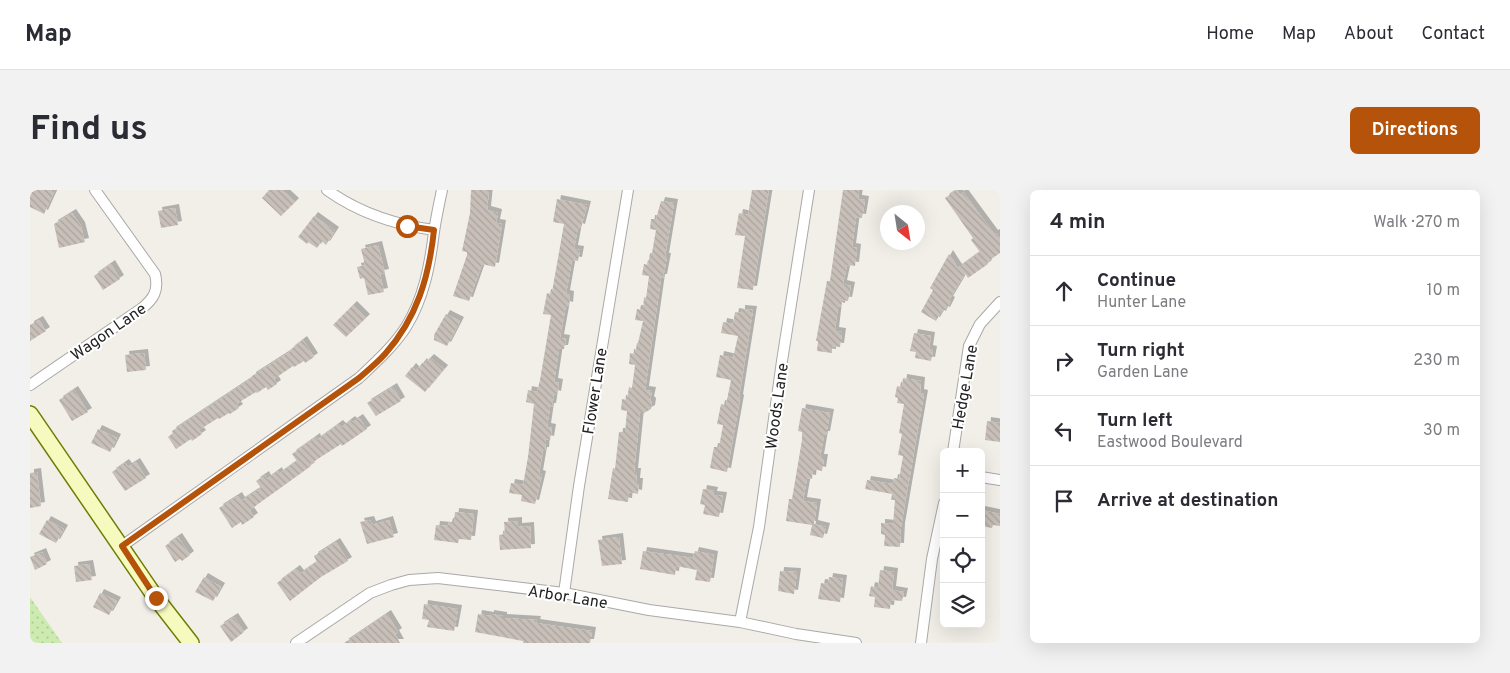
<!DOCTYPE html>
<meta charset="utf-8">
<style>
body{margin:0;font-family:Overpass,sans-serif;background:#f2f2f3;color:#2b2b33}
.controls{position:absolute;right:15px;bottom:15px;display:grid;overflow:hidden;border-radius:8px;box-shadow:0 5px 20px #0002}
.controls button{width:45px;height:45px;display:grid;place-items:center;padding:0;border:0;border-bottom:1px solid #e1e1e2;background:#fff;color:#2b2b33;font:25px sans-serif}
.compass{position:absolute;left:850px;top:15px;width:45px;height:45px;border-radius:50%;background:#fff;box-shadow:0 5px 20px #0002;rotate:150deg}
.stop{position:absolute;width:15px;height:15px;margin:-11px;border:4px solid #b45309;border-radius:50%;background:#fff}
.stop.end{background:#b45309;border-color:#fff;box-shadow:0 1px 5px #0008}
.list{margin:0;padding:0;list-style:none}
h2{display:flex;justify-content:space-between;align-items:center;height:65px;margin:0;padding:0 20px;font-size:21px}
h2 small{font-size:16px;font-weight:400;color:#7c7c81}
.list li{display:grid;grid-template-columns:32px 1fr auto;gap:15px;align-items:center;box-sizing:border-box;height:70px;padding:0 20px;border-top:1px solid #e1e1e2}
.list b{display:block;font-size:19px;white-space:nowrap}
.list p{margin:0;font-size:16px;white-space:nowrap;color:#7c7c81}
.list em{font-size:16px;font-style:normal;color:#7c7c81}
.icon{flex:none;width:28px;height:28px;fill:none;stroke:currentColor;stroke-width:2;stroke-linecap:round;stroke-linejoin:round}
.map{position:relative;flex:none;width:970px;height:453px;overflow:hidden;border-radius:8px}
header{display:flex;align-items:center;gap:30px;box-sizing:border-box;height:70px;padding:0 25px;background:#fff;border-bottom:1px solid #e1e1e2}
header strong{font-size:24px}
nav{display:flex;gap:28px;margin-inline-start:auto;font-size:18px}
.intro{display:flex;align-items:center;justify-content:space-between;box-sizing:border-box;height:120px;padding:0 30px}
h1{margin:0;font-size:35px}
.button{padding:12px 22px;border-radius:8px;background:#b45309;color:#fff;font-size:18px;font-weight:700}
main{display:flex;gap:30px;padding:0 30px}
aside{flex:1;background:#fff;border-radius:8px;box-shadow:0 5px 20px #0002}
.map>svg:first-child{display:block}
</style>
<header>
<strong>Map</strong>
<nav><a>Home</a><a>Map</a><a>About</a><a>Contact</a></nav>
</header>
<div class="intro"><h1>Find us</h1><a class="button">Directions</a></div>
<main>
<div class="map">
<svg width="970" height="453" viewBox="0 0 970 453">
<defs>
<pattern id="grass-dots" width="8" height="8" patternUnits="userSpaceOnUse" patternTransform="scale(1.25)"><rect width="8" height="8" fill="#cdebb0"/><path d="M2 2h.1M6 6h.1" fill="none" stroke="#b0c997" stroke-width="1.8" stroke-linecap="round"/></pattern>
<pattern id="building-back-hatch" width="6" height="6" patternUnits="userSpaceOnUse" patternTransform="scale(1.25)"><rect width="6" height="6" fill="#c7bfb8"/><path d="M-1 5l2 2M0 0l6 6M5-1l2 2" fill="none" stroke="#aba49e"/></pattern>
<filter id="shadow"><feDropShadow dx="4" dy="-4" stdDeviation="0" flood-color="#0004"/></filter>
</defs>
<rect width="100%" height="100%" fill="#f2efe9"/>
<path fill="url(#grass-dots)" d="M0 407 32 453H0Z"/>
<path fill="url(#building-back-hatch)" filter="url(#shadow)" d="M0 0H25L14 24 0 17Z
M239 0H252L265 12 251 26 232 8Z
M441 0H459L457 20 468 23 466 33 472 34 465 77 452 74 439 111 423 106 437 65V62L432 61 440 23Z
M722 0H739L723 100 707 98 715 46 705 45 709 23 718 25Z
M813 0H829L828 9 835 10 832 28 826 27 822 57 827 58 825 76 817 75 813 94 821 96 818 111 812 110 811 117 808 116 805 141 812 142 810 157 802 156V163L787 161 788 151H786L797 91H800Z
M927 0 930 5 933 2 964 44 966 43 970 49V63L957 72 958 74 938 88 935 83 919 110 921 111 916 121 913 119 906 131 891 122 903 100 900 98 919 64 928 78 950 62 941 50 943 48 915 8Z
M527 9 557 15 551 38 548 37 544 59 550 60 548 71 542 70 536 104 540 105 539 116 536 115 530 148 536 149 534 159H529L524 192 529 193 527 205 524 204 522 217H520L517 237 522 238 520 250 516 249 515 261H513L509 284 512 285 505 314 491 311 492 305 479 303 481 293 493 295 498 267 504 214 496 212 498 200 507 202 510 190 521 125 513 124 517 103 521 104 522 102 534 34 523 32Z
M631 11 644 13 635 67H637L633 88H631L615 200 622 201 620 210 622 212 621 219 614 223H610L604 282H607L606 292H609L608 304 599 302 598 312 578 309 583 278 585 279 589 242H595L597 221 591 220 592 209 597 210 599 197 602 198 605 175 599 174 600 163 605 164 607 153H608L613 131 605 130 607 119 613 120 614 107 616 108 619 86 612 85 614 74 618 75 620 63H622L626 40 620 39 621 29H626Z
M145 18 148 35 131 38 128 21Z
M42 23 51 36 55 52 29 58 24 34Z
M284 26 305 41 296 55 292 51 287 58 278 52 277 54 268 47Z
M348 55 355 83 350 84 354 102 338 105 334 88 330 89 327 77 335 75 331 59Z
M81 74 90 89 73 100 64 86Z
M323 115 336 128 316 147 303 135Z
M711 119 723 120 709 208 710 209 697 282 680 278 684 257H689L693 235 687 234 691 214 696 215 701 190 686 187 690 165 703 168 708 146 691 143 693 132 703 134 705 122 711 123Z
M416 124 430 131 417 156 404 150V145Z
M9 130 16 141 0 151V135Z
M884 143 901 146 899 159 903 160 901 171 885 168 886 162 880 161Z
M273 150 284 167 275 173 274 171 264 177 263 176 244 189 247 194 238 200 236 197 227 203 226 202 206 214 209 218 200 224 199 223 189 229 188 228 169 240 172 244 162 251 161 249 146 259 138 247 143 243 142 241 222 188V186L261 161 260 160Z
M114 163 116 180 97 182 95 165Z
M400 168 414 179 395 202 375 186 382 177 386 181 393 172 394 174Z
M873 188 891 191 890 203 894 204 871 337 870 357 854 356 855 345 851 344V333L863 334 865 310H861L862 304 835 299 837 290 863 294 864 288 869 289 873 266 868 265 872 244 869 243 874 214 867 213 868 208 865 207 867 196 872 197Z
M363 197 371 211 346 226 337 213Z
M44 200 58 222 42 231 29 210Z
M772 218 800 223 796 245H794L790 268H794L792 281 783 279 782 289 777 288 773 311 787 313 784 334 796 337 793 348 780 345 782 335 756 331 759 309H762L772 250V242L768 241Z
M329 228 337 239 312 256 311 254 280 274 281 276 224 317 220 321 224 327 212 335 211 332 202 338 189 318 208 306 211 311 231 298 226 291 235 285 237 289 248 281 249 284 267 271 262 264 286 247 287 250 309 234 312 237 321 230 323 232Z
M957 231 970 233V252L955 250Z
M68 239 87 248 80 262 61 253Z
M106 272 116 288 95 301 82 282 95 273 98 277Z
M7 282 11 316 0 318V283Z
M673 299 684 301 683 305 693 306 689 327 673 324 675 315 670 314Z
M951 320 970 324V336L963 335 962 338 951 336Z
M425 322 444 324 441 350 429 349 428 353 404 350 406 335 418 336 419 332H424Z
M17 330 34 339 26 353 9 344Z
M340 330 342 335 359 330 364 347 337 354 330 332Z
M488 331V337L500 336 501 358 470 360 469 345 475 344 474 332Z
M148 347 160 365 152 371 150 369 145 372 135 356Z
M589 347 592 374 572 376 568 350Z
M306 352 318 371 291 387 260 411 247 393 266 379 270 384 287 372 284 366Z
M613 361 663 368 665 361 684 365 680 392 665 390 667 380 646 376 645 385 610 379Z
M12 362 17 374 5 380 0 367Z
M59 374 62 390 46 392 44 376Z
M850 380 864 382 862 400 874 402 872 411 861 410 860 419 844 417 845 407 839 406 841 396 848 398Z
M750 381 767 382 764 404 748 401Z
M174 387 191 397 183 411 165 402Z
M799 387 813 389 810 412 788 409 791 393 798 394Z
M70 403 87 411 79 425 63 417Z
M394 414 428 419 424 441 397 437 399 430 392 429Z
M357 424 368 442 365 444 370 453H314Z
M448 424 460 426V424L473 426V428L507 430 506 433 562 441 560 453H493V451L445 442Z
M204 427 214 442 201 452 190 436Z"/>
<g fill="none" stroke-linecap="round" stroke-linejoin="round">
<defs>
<path id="street" d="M297 0C329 23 366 35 404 40
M0 195 111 119C124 109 129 100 125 84L65 0
M923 262 939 156 950 134 970 112
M951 287 970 290
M92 356 329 188C346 172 363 157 376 137 394 108 400 75 404 42 406 28 409 14 412 0
M534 403 549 296 598 0
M710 432 729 337 752 171 779 0
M266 453 340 403 361 395 379 390 408 388 534 403 619 420 710 432 766 444 826 453
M891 453 902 369 914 313"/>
<path id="secondary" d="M0 224 126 408 161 453"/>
</defs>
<use href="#street" stroke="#a9a9a9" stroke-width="12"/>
<use href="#secondary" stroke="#707d05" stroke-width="18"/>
<use href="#street" stroke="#fff" stroke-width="10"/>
<use href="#secondary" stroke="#f7fabf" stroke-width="15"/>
</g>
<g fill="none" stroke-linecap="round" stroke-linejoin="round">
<path stroke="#b45309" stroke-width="6" d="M126 408 92 356 329 188C338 180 347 173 355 164 387 128 399 87 404 40L377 36"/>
</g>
<g text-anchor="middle" stroke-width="4" stroke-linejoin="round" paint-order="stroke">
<g font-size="16" fill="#222" stroke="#fff">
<text transform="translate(78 141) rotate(-35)" y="6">Wagon Lane</text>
<text transform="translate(934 197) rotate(-80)" y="6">Hedge Lane</text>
<text transform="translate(564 201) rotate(-81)" y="6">Flower Lane</text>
<text transform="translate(746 216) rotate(-82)" y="6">Woods Lane</text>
<text transform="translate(538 406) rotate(9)" y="6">Arbor Lane</text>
</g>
</g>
</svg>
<div class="controls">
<button>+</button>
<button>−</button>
<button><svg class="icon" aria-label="locate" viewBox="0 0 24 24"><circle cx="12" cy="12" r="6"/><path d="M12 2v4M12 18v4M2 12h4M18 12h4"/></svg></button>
<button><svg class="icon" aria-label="layers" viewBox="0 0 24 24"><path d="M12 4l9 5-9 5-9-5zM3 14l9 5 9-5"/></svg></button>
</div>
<svg class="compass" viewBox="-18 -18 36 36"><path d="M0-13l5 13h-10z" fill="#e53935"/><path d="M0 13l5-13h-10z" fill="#7c7c81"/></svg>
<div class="stop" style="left:377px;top:36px"></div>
<div class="stop end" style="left:126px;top:408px"></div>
</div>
<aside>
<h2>4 min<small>Walk · 270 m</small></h2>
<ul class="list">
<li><svg class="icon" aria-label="ahead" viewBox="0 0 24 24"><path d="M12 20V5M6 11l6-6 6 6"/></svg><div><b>Continue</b><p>Hunter Lane</p></div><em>10 m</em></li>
<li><svg class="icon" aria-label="right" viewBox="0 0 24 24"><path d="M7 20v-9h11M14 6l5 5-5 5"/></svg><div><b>Turn right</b><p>Garden Lane</p></div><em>230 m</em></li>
<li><svg class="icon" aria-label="left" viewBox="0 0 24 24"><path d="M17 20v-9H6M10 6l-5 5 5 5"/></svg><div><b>Turn left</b><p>Eastwood Boulevard</p></div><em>30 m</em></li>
<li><svg class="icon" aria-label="arrive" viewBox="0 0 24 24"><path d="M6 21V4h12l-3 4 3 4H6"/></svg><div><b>Arrive at destination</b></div></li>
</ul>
</aside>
</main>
